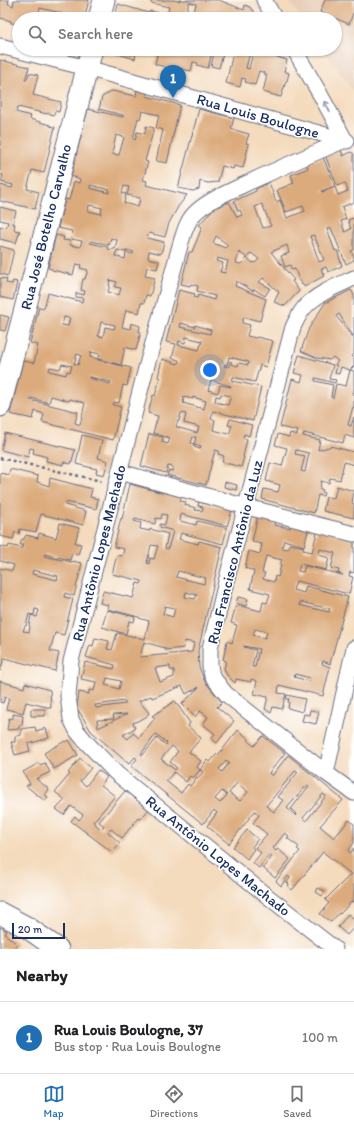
<!DOCTYPE html>
<meta charset="utf-8">
<style>
body{margin:0;font-family:Itim,sans-serif;background:#f2f2f2;color:#202124}
.scale{position:absolute;left:12px;bottom:10px;width:53px;box-sizing:border-box;padding-left:4px;border:2px solid #1b2f5e;border-top:0;font-size:11px;line-height:14px;white-space:nowrap;color:#1b2f5e;-webkit-text-stroke:3px #fff;paint-order:stroke}
.you{position:absolute;left:210px;top:370px;width:14px;height:14px;margin:-10px;border:3px solid #fff;border-radius:50%;background:#1a73e8;box-shadow:0 0 0 6px #1a73e833}
.badge{display:grid;place-items:center;width:26px;height:26px;border-radius:50%;background:#1f6fb2;color:#fff;font-size:13px;font-weight:700}
.pin{position:absolute;translate:-50% -33px;filter:drop-shadow(0 1px 2px #0008)}
.pin::after{content:'';position:absolute;top:21px;width:14px;height:12px;background:inherit;clip-path:polygon(0 0,100% 0,50% 100%)}
.list{margin:0;padding:0;list-style:none}
h2{display:flex;justify-content:space-between;align-items:center;height:52px;margin:0;padding:0 16px;font-size:17px}
h2 small{font-size:13px;font-weight:400;color:#757577}
.list li{display:grid;grid-template-columns:26px 1fr auto;gap:12px;align-items:center;box-sizing:border-box;height:72px;padding:0 16px;border-top:1px solid #e0e0e0}
.list b{display:block;font-size:15px;white-space:nowrap}
.list p{margin:0;font-size:13px;white-space:nowrap;color:#757577}
.list em{font-size:13px;font-style:normal;color:#757577}
.icon{flex:none;width:22px;height:22px;fill:none;stroke:currentColor;stroke-width:2;stroke-linecap:round;stroke-linejoin:round}
.map{position:relative;flex:none;width:354px;height:949px;overflow:hidden}
.search{position:absolute;background:#fff;box-shadow:0 1px 3px #0004;left:12px;right:12px;top:12px;height:44px;display:flex;align-items:center;gap:10px;box-sizing:border-box;padding:0 14px;border-radius:22px;color:#757577;font-size:15px}
.sheet{height:124px;background:#fff}
nav{display:flex;justify-content:space-around;align-items:center;box-sizing:border-box;height:56px;border-top:1px solid #e0e0e0;background:#fff;font-size:11px;color:#757577}
nav a{display:grid;justify-items:center;gap:2px}
nav .on{color:#1f6fb2}
.map>svg:first-child{display:block}
</style>
<div class="map">
<svg width="354" height="949" viewBox="0 0 354 949">
<rect width="100%" height="100%" fill="#fff"/>
<filter id="ink" filterUnits="userSpaceOnUse"><feTurbulence type="fractalNoise" baseFrequency=".025" numOctaves="2"/><feDisplacementMap in="SourceGraphic" scale="8" xChannelSelector="R" yChannelSelector="G"/><feConvolveMatrix kernelMatrix="1 2 1 2 8 2 1 2 1" color-interpolation-filters="sRGB"/></filter>
<filter id="wash" filterUnits="userSpaceOnUse"><feTurbulence type="fractalNoise" baseFrequency=".012" numOctaves="4" result="noise"/><feDisplacementMap in="SourceGraphic" scale="16" xChannelSelector="R" yChannelSelector="G"/><feGaussianBlur stdDeviation="0.9" result="paint"/><feColorMatrix in="noise" values="0 0 0 0 0 0 0 0 0 0 0 0 0 0 0 0 0 1.4 0 .05"/><feComposite in="paint" operator="in"/></filter>
<g filter="url(#wash)">
<rect width="100%" height="100%" fill="#f4dbbe"/>
<path fill="#e7cfb8" d="M288 0H354V92L323 49H335V19H302Z"/>
<g id="blocks">
<path fill="#dcab7d" fill-rule="evenodd" d="M0 0H9L8 4 13 6 14 0H89L84 19H19V24L11 23V21L0 18ZM40 8 61 13 60 18 39 13Z
M148 0H174L179 1 180 0H219L244 10 245 5 250 7 260 19H192L196 4 189 2 185 19H166L169 7 151 3V1Z
M325 0H354V11L349 24 320 12Z
M118 4 149 13 150 11 161 14 160 19H135L136 18 116 13Z
M111 49H137L135 59 114 53Z
M150 49H158V51L176 55 177 49H216L224 51 219 68 211 66 214 54 212 53 208 68 197 65 198 63 193 62 191 71 173 67 172 69 155 64 158 51Z
M234 49H251L246 68 249 69 254 49H276L274 56 287 60 284 71 289 73 287 81H286L281 97 263 92 267 75H265V73L259 71 255 85 245 82 246 79 242 78 240 87 226 83Z
M0 60 29 67 25 80H27L29 73 38 75 33 95 61 102 59 112 55 111 54 115 48 113 47 114 18 107 17 109 16 112 31 116 30 119 50 125V126L55 127 44 173 32 170 27 189 39 192 35 209 0 201V185L12 188 13 185 1 182 3 175H0Z
M137 90 147 93 146 96 180 105 167 163 156 161 163 130 156 128 159 115 142 111 140 119 138 118 133 139 135 140 137 132 145 134 146 126 154 128 145 161 148 162 143 180 147 181 146 185 187 195 178 207 169 223 165 237 149 233 147 238 164 242 161 254 149 251 148 258 159 261 157 269 147 267 145 276 155 278 150 296 146 295 144 303H141L139 313 126 310 122 327 130 329 131 323 140 326 139 332H141L136 350 125 347 121 365 98 359V360L131 368 127 386 123 385 119 403 114 402 113 405 121 407 113 440 42 422 44 414 35 411 33 419 10 414 23 361 34 363 38 345 30 343 39 307 44 308 48 293 82 302 83 298 76 297V293L84 295 85 291 81 290 83 279H85L88 270 80 268 81 265 76 264 73 275 52 270V269L48 268 56 235 64 237 63 240 71 241 70 245 80 247 82 241 71 239 72 231 58 228 65 199 69 200 74 181 79 183 80 179 71 176 88 109 123 117V115L99 109 102 97 112 91 136 96ZM116 135 124 137 119 155 112 154ZM90 185 110 190 109 193 90 188ZM124 186 129 187 127 195 140 198 138 207 124 203 126 194 122 193ZM89 205 102 208 101 214 88 211ZM111 238 117 240 115 249H112V250L108 249V247L90 243 91 241 109 245ZM117 250 126 252 127 250 134 252 133 254 126 252 125 259 115 256ZM110 280 117 282 115 287 121 288 119 295 108 292 110 285H109ZM64 317 70 318 68 326 62 325ZM101 322 115 325 114 329 105 327 103 337 98 336ZM91 352 100 354 98 359 90 357ZM77 354 81 355 78 365 74 364ZM62 364 72 366 70 372 67 371 66 375 49 371 50 367 60 369ZM89 377 111 382 110 384 89 378ZM51 396 69 401 70 399 85 403 80 425 75 423 78 412 30 400 31 398 49 403Z
M199 109 234 118 231 129 249 134 246 143 249 144 243 168 234 166 233 169 222 166 218 182 208 183 200 181 199 189 193 191 178 188Z
M336 150H341L343 156 351 152 354 154V202L342 207 346 219 341 221 345 232 351 229 348 220 354 218V250L351 251 354 257V260L346 264 331 228 327 229 335 251 337 250 342 266 328 272 326 267 321 269 324 276 304 287V284L302 285 300 280H299L295 269 292 270 290 265 285 267 281 256 289 253 287 245 271 252 294 280 292 281 299 291 285 306 274 302 279 292 263 278 259 282 270 288 265 296 254 289 253 291 236 281 235 286 266 299 260 321 244 317 242 323 250 325 247 336 256 338 257 337 273 341 266 367 260 365 255 382 233 377 232 381 261 387 253 421 213 411 211 419 215 420 213 430 229 434 232 426 228 425 230 419 252 425 249 436 244 434 243 438 247 439 243 457H244L241 467 222 462 224 456 218 454 219 451 215 450 206 485 167 475 169 470 172 471 173 467 168 466 166 473 141 466 149 434 163 437 162 442 168 444 170 438 153 433 158 416 148 413 153 395 155 396 160 378 158 377 162 359 178 364 179 360 172 358 176 344 166 342 179 290 195 294 194 297 197 298 198 295 214 300 215 296 197 291 198 286 191 284 190 286 181 284 189 252H192L202 227 199 225 213 209 229 202 237 217 242 215 240 210 238 211 234 201 256 191V189L269 182 276 202 280 200 287 218 305 211 303 206 286 212 277 190 294 183 291 175 308 168 306 164 323 157 335 186 321 191 322 192 335 187 338 195 348 191 345 183 337 186 325 155ZM262 204 271 226 263 228 255 207ZM314 235 324 260 319 262 310 236ZM216 236 228 245 225 248 213 243ZM239 252 247 258 251 253 259 259 255 263 253 262V263L247 258 241 264 236 263ZM217 258 228 261 225 273 220 272 223 263 216 261ZM181 323 195 327V325L211 330 210 334 180 327ZM186 337 202 341 199 350 178 345 179 341 185 343ZM229 357 249 362 248 365 239 363 238 366 231 364 232 362 230 361 229 367 224 366 225 364 227 365ZM211 380 231 386V387L220 385 218 393 208 390ZM221 394 231 396 228 405 215 402 216 396 220 397ZM184 397 193 399V397L206 401 204 409 183 403ZM181 413 186 414 184 423 199 427 197 433 176 427 178 421H179ZM193 437H196L194 444 201 446 200 449 194 447V444L191 443Z
M0 207 16 211 13 224H15L14 230 20 231 16 243 0 239V226L6 228 8 222 0 220Z
M0 246 14 250 8 276 0 274Z
M0 278 7 279 6 283 12 284 13 281 17 282 13 300 0 297Z
M351 290 354 295V354L352 356 354 358V366L350 370 354 371V393H352V394L354 395V408L353 407 348 425 351 426 354 417V438L345 435 343 443 304 433 303 436 320 440 318 450 329 447 330 446 354 452V465L344 462 340 480 330 478 329 483 321 481 320 489 323 490 322 492 324 493 323 496 318 495 314 513 262 499 264 489 278 492 280 485 266 481 270 463 282 466 287 448 275 445 278 434 289 437 290 433 297 435 298 431 280 427 292 379 301 382 303 375 294 373 299 355 333 365 329 379 336 380 335 383 315 378V381L333 385 331 397 333 398 336 384 346 386 350 370 341 367 339 374 335 373 337 366 335 365 338 361 333 357 330 360 317 358 301 351 309 328 325 303ZM339 314 353 336H352L336 316ZM296 450 309 453 305 472 301 471 305 456 295 454Z
M0 315 9 317 5 331 0 330Z
M5 433 75 450 71 464 63 462V465L46 461 47 457 33 453 34 449 30 448 28 457 1 450Z
M82 435 102 440 98 458 108 461 104 475 96 473 97 469 76 464Z
M10 469 38 476 37 482 49 486 50 478 92 489 90 497 98 499 96 509 66 502 65 505 86 511 83 525 41 514 36 532 20 529 19 534 15 532 13 539 0 536V473L9 475Z
M225 482 237 485 236 490 224 487Z
M130 484 163 493 164 491 182 495 180 501 186 502 185 505 196 508 195 510 202 511 203 507 198 506 199 502 232 510 227 526 181 514 180 521 196 525 197 521 227 528 223 544 181 533 179 539 198 544 199 541 222 547 198 651 199 667 205 682 222 702 217 707 234 721 217 743 211 738 215 734 203 724 208 717 200 711 195 717 182 704 199 687 186 694 182 686 152 698 151 696 139 701 149 713 146 717 133 723 135 728 123 735 128 739 133 733 139 738 155 718 152 716 175 701 190 723 188 726 201 738 189 752 201 761 197 767 200 770 193 778 190 776 186 782 174 772 166 781 181 793 188 784 190 786 197 777 198 778 203 772 200 770 207 760 210 762 217 754 218 755 238 730 249 739 248 741 254 746 263 736 285 753 269 773 272 776 288 755 343 800 320 826 334 838 349 820 354 824V843L348 851 350 853 354 848V903L352 901 340 914 339 913 331 922 320 914 329 903 325 900 351 874 323 852 292 890 288 887 289 884 287 882 290 878 288 876 281 886 276 881 300 851 297 849 299 847 287 838 289 836 285 833 273 848 276 851 278 849 290 859 275 878 263 868 272 857 269 855 259 868 253 863 261 853 255 848 267 834 253 823 259 815 255 811 229 844 207 826 217 813 214 810 203 824 131 766 137 759 135 757 129 764 91 731 77 708 79 692 89 694V690L94 691 96 682 81 679 85 662 114 669 115 665 86 657 90 645 93 646 95 638 109 641 107 649 112 650 117 633 145 639 149 621 139 618V617L107 609 108 605 100 603 103 591 133 598 137 583 141 584 142 581 112 574 117 555 122 556 124 549 114 547 121 518 122 519ZM162 514 167 515 165 525 160 524V527L173 531 168 549 165 548 168 534 150 529V531L140 529 141 523 134 521 135 519 155 524 156 518 161 519ZM151 545 158 546 154 559 150 558 149 564 147 563ZM178 571 206 578 204 584 176 577ZM186 592 197 595 195 599 185 597ZM165 606 175 608 173 617 163 614ZM185 641 194 643 192 652 140 657 144 642 165 648V650L184 648ZM170 666V670H174V677L160 682 155 668ZM107 678 121 681 119 689 105 685ZM125 701V704L96 708 95 705ZM127 714 98 728 97 720 114 719 113 715ZM156 734 167 743 166 745 157 738 143 755 141 754ZM172 746 178 751 170 762 177 768 175 770 161 759ZM226 761 229 763 222 772 219 769ZM296 770 298 772 278 797 283 800 274 812 266 806ZM237 783 248 792 240 801 229 793ZM307 785 309 786 291 809 297 815 296 816 287 808ZM222 791 227 795 220 803 215 799ZM323 794 326 796 306 821 303 818Z
M337 486 354 491 352 503 354 504V518L323 511 326 497 334 498Z
M258 515 275 519 274 525 290 528 291 523 309 527 304 546 284 540 282 548 288 549 290 544 304 547 303 550 312 552 318 529 354 539V572L353 573 350 572 349 576 353 577 349 594 296 581 293 590 304 593 306 586 348 597 330 664 323 661 322 664 330 667 323 696 279 685 278 693 286 694 282 709 273 707 271 713 265 709 268 697 254 694 257 681 251 679V682L236 679 235 683 227 675 224 669 226 661 223 660 227 641 232 643 237 625 231 623 236 605 261 611 263 602 267 603 270 594 250 589 254 571 245 568 249 551 260 554 262 544 252 542ZM320 549 335 553 331 568 339 570 338 573 343 575 305 566 303 572 298 571 300 564 326 570 329 558 319 555ZM266 556 282 560 280 564 281 565 278 577 275 576 274 582 263 579 265 573H262ZM300 602 330 609 329 612 299 605ZM255 629 267 632 265 638 253 635ZM244 646 259 649 255 667H252L256 650 244 647ZM295 674 310 678 309 681 294 677Z
M60 523 79 528 75 543 81 544 78 555 72 553 70 560 45 554 44 556 72 562V561L82 563 74 596 65 593 64 597 73 599 64 635 55 633 50 651 59 653 55 671 4 658 0 671V568L12 571 14 565 0 561V546L8 548 9 545 22 548 23 545H20L22 539H24L26 535 38 538 39 533 56 538ZM33 570 58 576 57 580 32 574ZM35 609 39 610 37 617 31 615 29 626 30 627 29 632 23 631 25 626H26L29 614 34 615Z
M238 597 248 599 246 606 236 603Z
M107 610 135 617 134 622 129 621 126 634 102 627Z
M0 681 24 688 25 683 50 690 51 708 26 702 23 713 6 709 9 698 5 697 3 703 0 702Z
M287 695 305 699 302 712 288 708 289 702H288L289 699H286Z
M31 709H45V716H31Z
M310 710 319 712 316 724 302 721 304 714 309 715Z
M13 714 23 716 22 725H19V729L7 730 9 718 13 719Z
M35 727 36 731 46 728 49 738 28 744 30 751 15 755 11 742H15V736L21 735V729Z
M69 740 78 755 54 769 44 753 65 741 66 742Z
M80 758 91 768 80 781 86 786 98 770 107 777 101 785 115 796 93 822 101 829 104 826 99 822 125 791 149 809 140 820 138 818 122 838 111 829 108 832 120 843 112 852 71 821 75 816 79 820 83 815 71 806 64 815 56 809 65 800 55 792 70 774 68 773Z
M39 763 40 765 45 763 50 772 36 779 49 789 45 795 48 797 45 801 26 786 30 784 23 772Z
M247 830 258 839 252 847 254 849 247 859 233 847Z
M318 888 325 891 322 896 316 892Z
M348 914 354 919V927L347 935 338 927Z
M0 927 7 931 5 934 17 944 13 949H0Z"/>
</g>
</g>
<g filter="url(#ink)">
<use href="#blocks" fill-opacity="0" stroke="#676b80" stroke-width="1"/>
<g fill="none" stroke-linecap="round" stroke-linejoin="round">
<defs>
<path id="street" d="M264 0 275 19
M0 46 87 68 347 141
M294 49 320 94 345 140C310 155 275 170 241 186 226 193 205 202 194 214 187 221 184 233 181 242L145 372 71 661 68 696 71 719 77 731 86 742 116 773 262 892 335 949
M354 278C337 286 316 294 304 308 299 314 296 321 293 327L226 582 210 648V666L212 676 226 694 326 773 354 793
M120 472 247 507 354 534
M326 773 354 648"/>
<path id="secondary" d="M99 19 104 0
M0 406 92 49
M0 913 28 928 58 949"/>
</defs>
<use href="#street" stroke="#676b80" stroke-width="17"/>
<use href="#secondary" stroke="#676b80" stroke-width="23"/>
<path stroke="#676b80" stroke-width="2.5" stroke-dasharray="3 3" stroke-linecap="butt" d="M0 458 101 481"/>
<use href="#street" stroke="#fff" stroke-width="15"/>
<use href="#secondary" stroke="#fff" stroke-width="21"/>
</g>
<defs><path id="oneway-shaft" d="M-6 0H5M1.5-3L5.5 0L1.5 3" fill="none" stroke-width="1.6" stroke-linecap="round" stroke-linejoin="round"/></defs>
<use stroke="#8d97ae" href="#oneway-shaft" transform="translate(327 106) rotate(-118)"/>
</g>
<g text-anchor="middle" stroke-width="3" stroke-linejoin="round" paint-order="stroke">
<g font-size="15" fill="#1b2f5e" stroke="#fff">
<text transform="translate(258 116) rotate(16)" y="5">Rua Louis Boulogne</text>
<text transform="translate(46 227) rotate(-76)" y="5">Rua José Botelho Carvalho</text>
<text transform="translate(235 552) rotate(-76)" y="5">Rua Francisco Antônio da Luz</text>
<text transform="translate(99 553) rotate(-76)" y="5">Rua Antônio Lopes Machado</text>
<text transform="translate(218 856) rotate(39)" y="5">Rua Antônio Lopes Machado</text>
</g>
</g>
</svg>
<div class="scale">20 m</div>
<div class="you"></div>
<div class="pin badge" style="left:173px;top:98px">1</div>
<div class="search"><svg class="icon" aria-label="search" viewBox="0 0 24 24"><circle cx="10" cy="10" r="6"/><path d="M15 15l6 6"/></svg>Search here</div>
</div>
<section class="sheet">
<h2>Nearby<small></small></h2>
<ul class="list">
<li><span class="badge">1</span><div><b>Rua Louis Boulogne, 37</b><p>Bus stop · Rua Louis Boulogne</p></div><em>100 m</em></li>
</ul>
</section>
<nav>
<a class="on"><svg class="icon" aria-label="map" viewBox="0 0 24 24"><path d="M3 6l6-2 6 2 6-2v14l-6 2-6-2-6 2zM9 4v14M15 6v14"/></svg>Map</a>
<a><svg class="icon" aria-label="directions" viewBox="0 0 24 24"><path d="M12 3l9 9-9 9-9-9zM9 14v-3h6M13 9l2 2-2 2"/></svg>Directions</a>
<a><svg class="icon" aria-label="saved" viewBox="0 0 24 24"><path d="M7 4h10v16l-5-4-5 4z"/></svg>Saved</a>
</nav>
